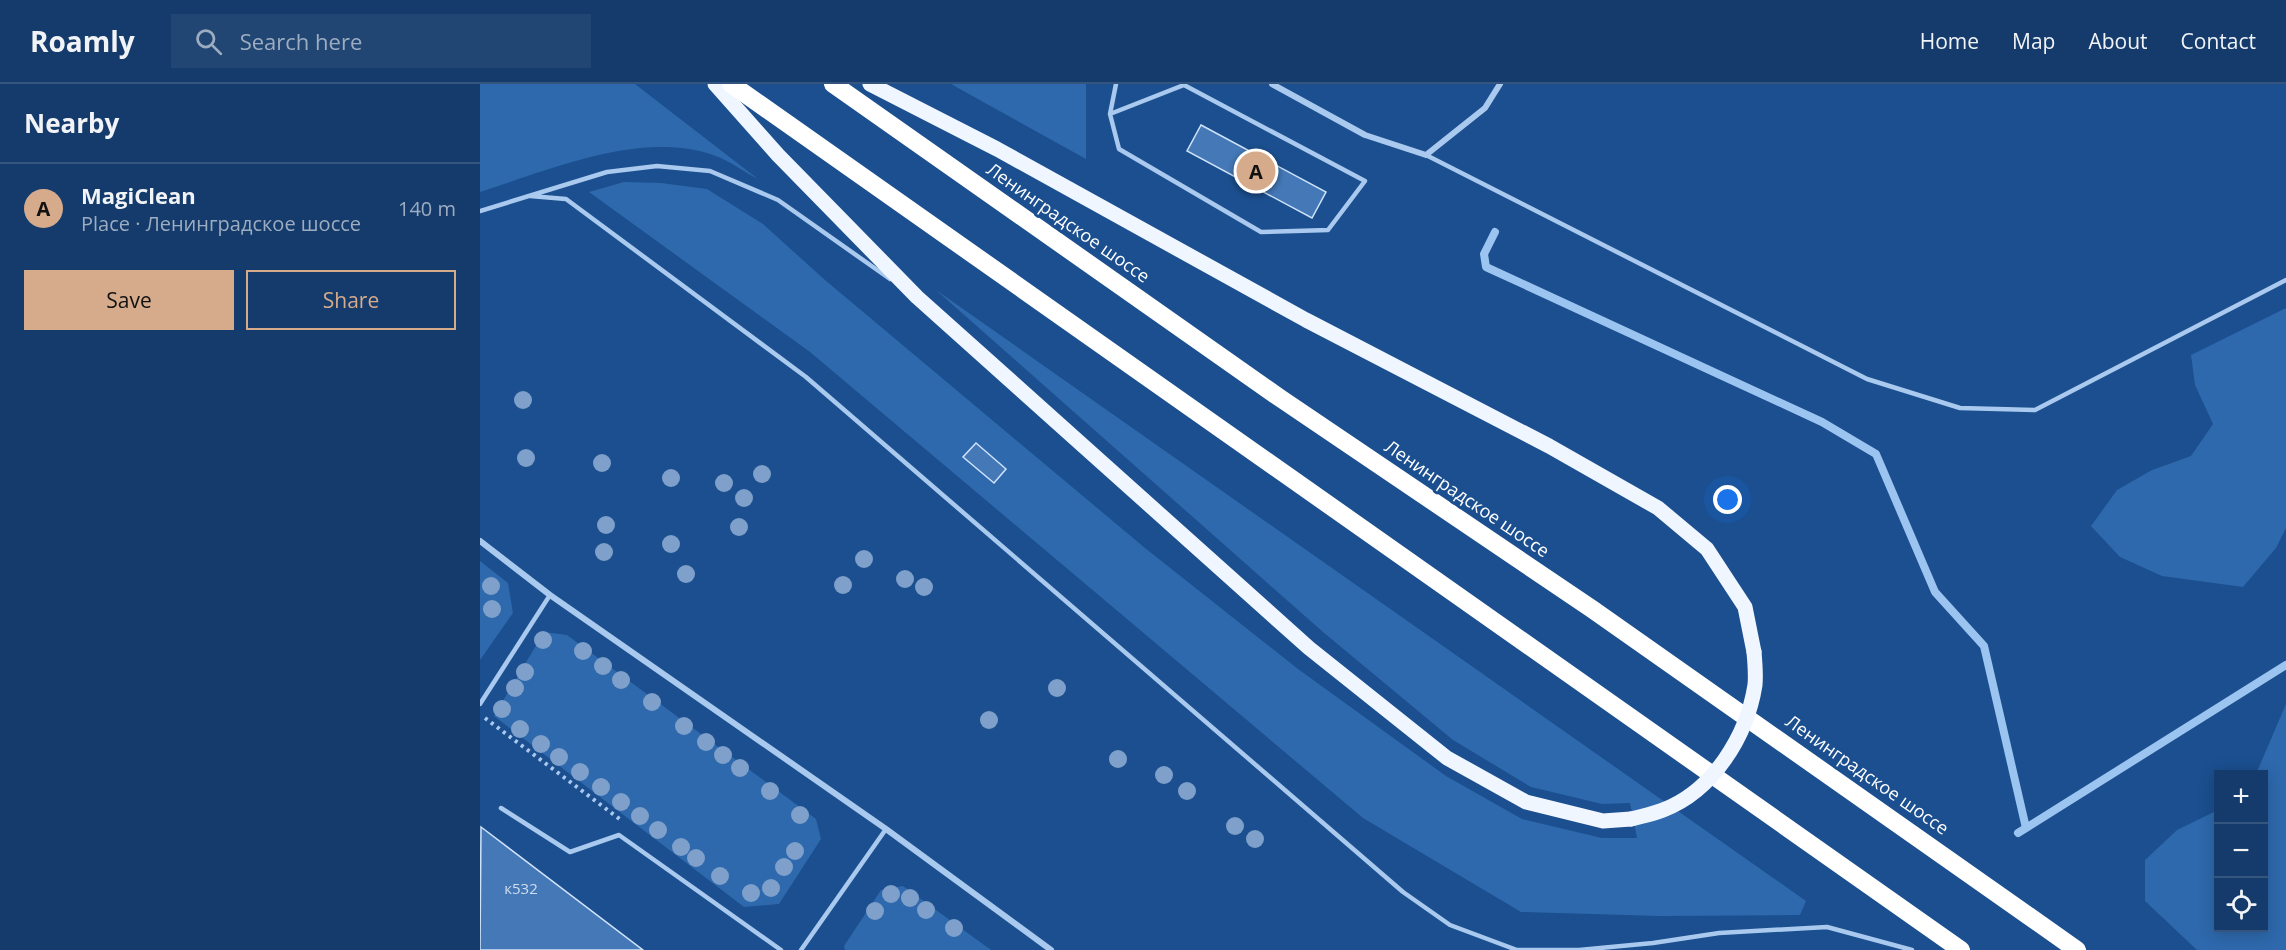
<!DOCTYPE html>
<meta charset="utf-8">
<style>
body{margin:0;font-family:"Open Sans",sans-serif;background:#214673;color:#f1f3f6}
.controls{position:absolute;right:18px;bottom:18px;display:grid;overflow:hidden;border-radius:0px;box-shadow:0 3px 15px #0003}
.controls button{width:54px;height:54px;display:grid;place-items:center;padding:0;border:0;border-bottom:2px solid #33557e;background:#143b6b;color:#f1f3f6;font:30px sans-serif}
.you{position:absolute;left:1248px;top:416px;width:21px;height:21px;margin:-15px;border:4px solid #fff;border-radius:50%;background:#1a73e8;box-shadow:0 0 0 9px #1a73e833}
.badge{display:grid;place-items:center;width:39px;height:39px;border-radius:50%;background:#d6ab8b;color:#111;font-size:20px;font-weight:700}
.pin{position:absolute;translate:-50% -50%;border:3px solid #fff;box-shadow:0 2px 6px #0006}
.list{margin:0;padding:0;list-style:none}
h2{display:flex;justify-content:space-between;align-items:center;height:78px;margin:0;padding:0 24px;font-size:26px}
h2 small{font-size:20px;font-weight:400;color:#9dadc1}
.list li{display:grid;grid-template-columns:39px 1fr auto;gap:18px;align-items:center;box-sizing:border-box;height:90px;padding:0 24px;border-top:2px solid #33557e}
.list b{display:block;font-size:22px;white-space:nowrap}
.list p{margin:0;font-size:20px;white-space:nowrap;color:#9dadc1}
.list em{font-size:20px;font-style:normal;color:#9dadc1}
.actions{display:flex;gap:12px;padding:18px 24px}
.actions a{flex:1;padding:14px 0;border:2px solid #d6ab8b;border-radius:0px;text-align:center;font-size:21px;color:#d6ab8b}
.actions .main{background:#d6ab8b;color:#111}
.icon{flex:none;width:33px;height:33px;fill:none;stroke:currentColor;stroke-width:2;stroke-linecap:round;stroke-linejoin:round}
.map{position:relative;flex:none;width:1806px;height:866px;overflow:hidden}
header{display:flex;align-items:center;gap:36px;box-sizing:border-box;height:84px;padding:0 30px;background:#143b6b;border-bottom:2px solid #33557e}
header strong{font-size:28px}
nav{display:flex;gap:33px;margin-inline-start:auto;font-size:21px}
.search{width:420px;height:54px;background:#214673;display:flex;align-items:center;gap:15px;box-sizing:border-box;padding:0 21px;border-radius:0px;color:#9dadc1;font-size:22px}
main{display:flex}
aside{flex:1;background:#143b6b}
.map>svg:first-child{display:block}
</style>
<header>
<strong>Roamly</strong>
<div class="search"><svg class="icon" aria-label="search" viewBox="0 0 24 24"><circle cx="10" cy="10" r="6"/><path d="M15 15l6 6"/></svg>Search here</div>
<nav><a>Home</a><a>Map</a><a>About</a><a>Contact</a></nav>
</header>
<main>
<aside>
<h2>Nearby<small></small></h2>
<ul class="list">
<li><span class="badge">A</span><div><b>MagiClean</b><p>Place · Ленинградское шоссе</p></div><em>140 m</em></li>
</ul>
<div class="actions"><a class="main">Save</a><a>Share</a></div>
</aside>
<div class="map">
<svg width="1806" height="866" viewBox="0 0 1806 866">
<rect width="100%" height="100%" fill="#1b4f8f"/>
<path fill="#2e69ad" d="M0 0H155L278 95C264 88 249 76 233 71 160 46 70 86 0 108Z
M471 0H606V75L478 4Z
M144 98 181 99 227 105 283 140 345 196 665 464 818 585 966 692 1042 735 1122 754H1157L1150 719 1122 720 1051 703 973 656 843 548 456 206 1326 817 1320 831 1179 832 1041 828 883 734 330 268 109 108Z
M1806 224V444L1796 464 1763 503 1682 492 1640 473 1611 442 1637 406 1672 386 1711 372 1733 340 1715 301 1711 271Z
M0 477 28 499 33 529 0 576Z
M64 548 87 551 336 735 341 755 299 820 264 823 14 632Z
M1806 620V866H1717L1665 817V776L1697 746 1738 726V844H1784V690H1776Z
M423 802 511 866H365L364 862 401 806Z"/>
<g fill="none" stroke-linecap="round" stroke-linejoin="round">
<path stroke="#9cc4f0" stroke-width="8" d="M1015 148 1004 170 1006 183 1342 338 1396 370 1455 508 1504 562 1546 744
M1538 749 1806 581"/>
</g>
<path fill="#4478b7" stroke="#cfe3fa" stroke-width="1.5" d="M721 41 846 108 832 134 707 67Z
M496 359 526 385 514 399 483 373Z
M1 743 163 866H0Z"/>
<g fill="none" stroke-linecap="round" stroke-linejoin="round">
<path stroke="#a9c9ee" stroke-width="4" stroke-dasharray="3 4.5" stroke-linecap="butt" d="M5 634 141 736"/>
<path stroke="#a9c9ee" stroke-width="4.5" d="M704 1 885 97 848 146 781 148 639 65 630 30Z
M630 30 636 0
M946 71 1387 295 1480 324 1555 326 1806 196
M50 112 86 115 326 293 923 808 970 841 1037 866H1099L1173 859 1239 849 1347 843 1432 866
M0 127 127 88 177 82 230 87 298 116 410 195
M0 620 70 511
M21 724 90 768 139 751 301 866
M321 866 406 745"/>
<path stroke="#a9c9ee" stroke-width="6" d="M792 0 885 51 946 71 1005 24 1020 0
M0 457 70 511 406 745 571 866"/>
<path stroke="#f0f6ff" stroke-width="15" d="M235 0 298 71 437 213 829 564 967 674 1046 718 1123 737 1151 735
M390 0 517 65 826 236 1069 362 1178 424 1227 465 1265 523 1274 568"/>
<path stroke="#fff" stroke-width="18" d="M251 0 1481 866
M353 0 800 314 1112 525 1597 866"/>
<path stroke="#f0f6ff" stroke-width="15" d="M1151 735C1162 732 1173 730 1183 726 1233 707 1267 652 1275 601 1276 590 1275 579 1274 568"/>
</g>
<g fill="#7ea0ca">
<circle cx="43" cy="316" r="9"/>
<circle cx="46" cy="374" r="9"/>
<circle cx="122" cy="379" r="9"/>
<circle cx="282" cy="390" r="9"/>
<circle cx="191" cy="394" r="9"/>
<circle cx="244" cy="399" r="9"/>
<circle cx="264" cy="414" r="9"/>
<circle cx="126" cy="441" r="9"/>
<circle cx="259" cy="443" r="9"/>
<circle cx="191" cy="460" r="9"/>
<circle cx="124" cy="468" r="9"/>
<circle cx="384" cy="475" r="9"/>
<circle cx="206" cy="490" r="9"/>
<circle cx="425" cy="495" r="9"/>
<circle cx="363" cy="501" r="9"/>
<circle cx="11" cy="502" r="9"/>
<circle cx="444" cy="503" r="9"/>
<circle cx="12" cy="525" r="9"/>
<circle cx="63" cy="556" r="9"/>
<circle cx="103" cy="567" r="9"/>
<circle cx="123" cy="582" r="9"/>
<circle cx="45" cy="588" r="9"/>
<circle cx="141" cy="596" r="9"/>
<circle cx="35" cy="604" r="9"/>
<circle cx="577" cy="604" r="9"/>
<circle cx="172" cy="618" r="9"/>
<circle cx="22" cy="625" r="9"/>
<circle cx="509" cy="636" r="9"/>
<circle cx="204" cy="642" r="9"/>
<circle cx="40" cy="645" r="9"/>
<circle cx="226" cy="658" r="9"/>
<circle cx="61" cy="660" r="9"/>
<circle cx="243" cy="671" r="9"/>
<circle cx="79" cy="673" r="9"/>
<circle cx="638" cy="675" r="9"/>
<circle cx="260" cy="684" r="9"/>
<circle cx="100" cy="688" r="9"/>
<circle cx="684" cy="691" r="9"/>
<circle cx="121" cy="703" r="9"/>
<circle cx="290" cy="707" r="9"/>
<circle cx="707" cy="707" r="9"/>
<circle cx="141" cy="718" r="9"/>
<circle cx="320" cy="731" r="9"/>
<circle cx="160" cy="732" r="9"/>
<circle cx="755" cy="742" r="9"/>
<circle cx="178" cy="746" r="9"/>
<circle cx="775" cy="755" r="9"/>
<circle cx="201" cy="763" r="9"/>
<circle cx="315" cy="767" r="9"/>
<circle cx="216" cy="774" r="9"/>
<circle cx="304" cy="783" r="9"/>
<circle cx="240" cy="792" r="9"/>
<circle cx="291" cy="804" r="9"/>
<circle cx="271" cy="809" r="9"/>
<circle cx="411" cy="810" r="9"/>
<circle cx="430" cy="814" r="9"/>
<circle cx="446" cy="826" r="9"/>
<circle cx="395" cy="827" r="9"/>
<circle cx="474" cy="844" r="9"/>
</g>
<g text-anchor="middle" stroke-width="6" stroke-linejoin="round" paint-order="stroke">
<g font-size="15" fill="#d0dded">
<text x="41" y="810">к532</text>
</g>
<g font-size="18" fill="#fff" stroke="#1b4f8f">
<text transform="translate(588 139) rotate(35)" y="6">Ленинградское шоссе</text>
<text transform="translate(987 415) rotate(34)" y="6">Ленинградское шоссе</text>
<text transform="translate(1387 691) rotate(35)" y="6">Ленинградское шоссе</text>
</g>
</g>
</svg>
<div class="controls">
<button>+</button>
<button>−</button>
<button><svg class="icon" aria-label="locate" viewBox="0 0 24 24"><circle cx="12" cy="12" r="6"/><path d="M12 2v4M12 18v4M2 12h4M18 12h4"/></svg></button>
</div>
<div class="you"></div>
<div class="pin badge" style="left:776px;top:87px">A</div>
</div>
</main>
